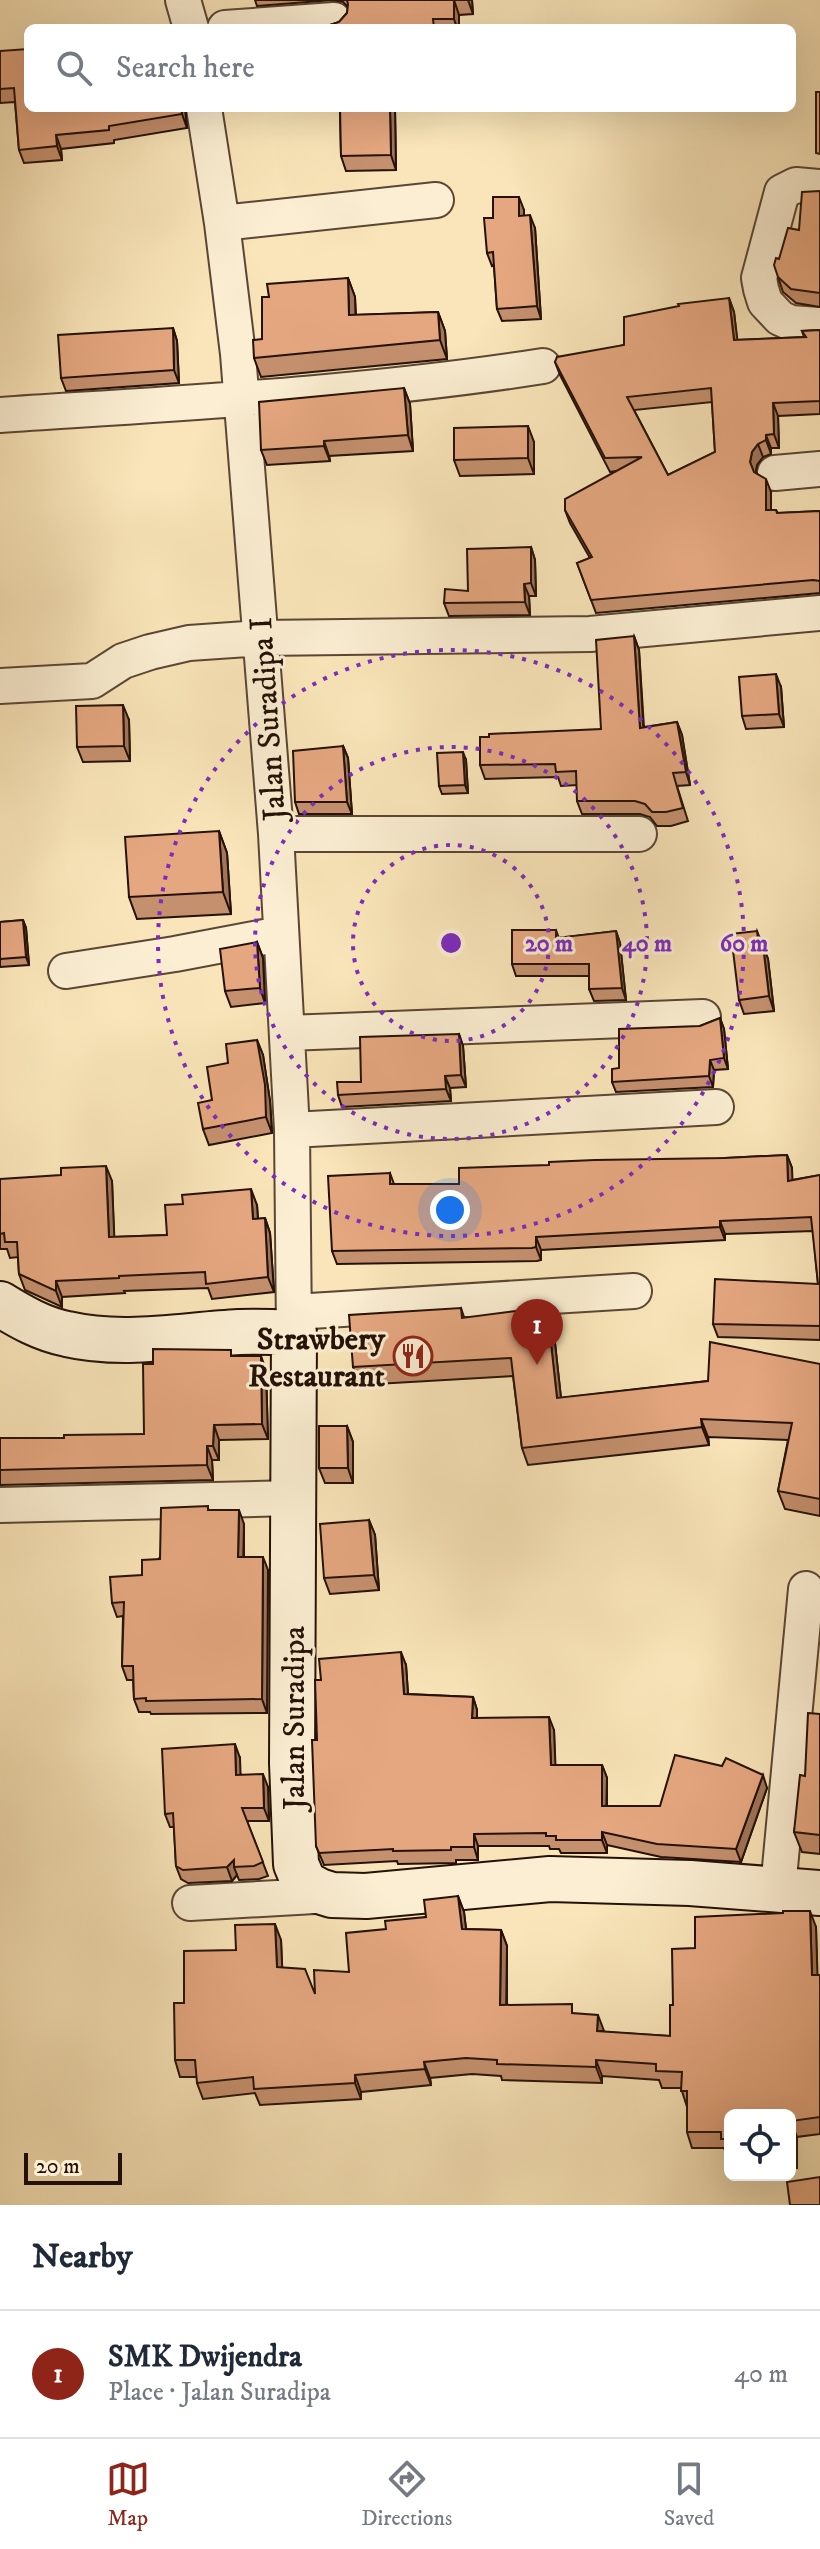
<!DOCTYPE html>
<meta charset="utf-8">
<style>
body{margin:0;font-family:"IM FELL DW Pica",serif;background:#f6f6f7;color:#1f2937}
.controls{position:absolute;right:24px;bottom:24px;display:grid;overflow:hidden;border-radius:12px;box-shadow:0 8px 32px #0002}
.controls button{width:72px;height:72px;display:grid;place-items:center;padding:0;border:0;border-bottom:2px solid #e0e1e3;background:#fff;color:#1f2937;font:40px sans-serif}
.scale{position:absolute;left:24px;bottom:20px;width:98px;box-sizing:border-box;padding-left:8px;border:4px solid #251107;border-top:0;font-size:22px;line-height:28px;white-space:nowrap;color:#251107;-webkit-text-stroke:6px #fbeed2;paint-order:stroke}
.you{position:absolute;left:450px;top:1210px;width:28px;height:28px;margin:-20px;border:6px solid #fff;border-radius:50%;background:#1a73e8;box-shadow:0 0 0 12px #1a73e833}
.badge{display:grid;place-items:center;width:52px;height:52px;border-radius:50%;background:#8f2418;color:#fff;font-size:26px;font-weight:700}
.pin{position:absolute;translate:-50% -66px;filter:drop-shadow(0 2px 4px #0008)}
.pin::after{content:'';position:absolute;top:42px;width:28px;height:24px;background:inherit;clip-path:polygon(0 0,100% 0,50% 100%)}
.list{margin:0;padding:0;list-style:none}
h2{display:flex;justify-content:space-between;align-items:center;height:104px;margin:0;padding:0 32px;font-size:34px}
h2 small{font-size:26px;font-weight:400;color:#747a83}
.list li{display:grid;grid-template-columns:52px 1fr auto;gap:24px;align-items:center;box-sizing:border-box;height:128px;padding:0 32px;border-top:2px solid #e0e1e3}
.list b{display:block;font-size:30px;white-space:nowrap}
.list p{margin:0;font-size:26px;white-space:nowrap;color:#747a83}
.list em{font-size:26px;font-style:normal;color:#747a83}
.icon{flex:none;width:44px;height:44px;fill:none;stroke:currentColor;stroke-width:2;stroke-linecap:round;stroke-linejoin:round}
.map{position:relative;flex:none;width:820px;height:2205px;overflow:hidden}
.search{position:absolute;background:#fff;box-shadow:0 8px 32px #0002;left:24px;right:24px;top:24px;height:88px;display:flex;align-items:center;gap:20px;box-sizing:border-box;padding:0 28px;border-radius:12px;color:#747a83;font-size:30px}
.sheet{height:232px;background:#fff}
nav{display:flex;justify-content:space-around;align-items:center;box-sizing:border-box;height:112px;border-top:2px solid #e0e1e3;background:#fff;font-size:22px;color:#747a83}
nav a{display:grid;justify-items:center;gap:4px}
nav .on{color:#8f2418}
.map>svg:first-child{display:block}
</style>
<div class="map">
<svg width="820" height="2205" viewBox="0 0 820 2205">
<rect width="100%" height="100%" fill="#f9e5b9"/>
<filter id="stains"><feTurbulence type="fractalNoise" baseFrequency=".0025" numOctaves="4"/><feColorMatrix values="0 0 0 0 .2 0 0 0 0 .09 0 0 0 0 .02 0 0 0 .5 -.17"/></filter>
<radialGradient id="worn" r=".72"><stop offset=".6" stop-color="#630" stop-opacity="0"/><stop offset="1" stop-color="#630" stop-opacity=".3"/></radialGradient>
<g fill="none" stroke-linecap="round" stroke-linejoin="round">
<defs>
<path id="street" d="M183 0 191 28
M225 28 334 20
M204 108 222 223 238 354 276 834 292 1130 294 1333
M820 187 796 185 782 192 759 278 761 289 765 302 780 318 791 323 820 325
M222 223 436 200
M0 415C181 403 364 394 543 366
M775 473 820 469
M0 686 92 681 123 661 150 652 189 643 261 638 590 634 820 613
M276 834H639
M66 971 175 954 280 934
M287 1033 703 1017
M292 1130 716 1107
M294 1312 634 1291
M0 1505 293 1498
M778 1889 806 1589
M190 1903 332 1895"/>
<path id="secondary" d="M0 1304C21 1317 42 1329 67 1334 123 1347 182 1335 239 1332 257 1331 276 1332 294 1333L292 1763 296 1864 304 1883 319 1891 332 1895 366 1896 550 1879 690 1883 820 1893"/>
</defs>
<use href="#street" stroke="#5a4634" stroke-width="38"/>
<use href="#secondary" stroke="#251107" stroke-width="48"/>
<use href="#street" stroke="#fbeed2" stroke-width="34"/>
<use href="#secondary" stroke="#fbeed2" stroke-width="44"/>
</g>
<path fill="#c5906e" stroke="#251107" stroke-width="2" fill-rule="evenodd" d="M255 0H472L473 14 459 15V28H287L330 25 339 22 347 13 348 7 343 2 333 0 257 6Z
M0 51 28 108H185L187 128 114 140V143L61 149 62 160 24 163 19 150 15 102 0 103Z
M259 108H395L396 170 346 171 341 156 340 108 260 111Z
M820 191V307L796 303 783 292 778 277 779 259 799 230Z
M524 210V216L535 228 541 319 502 321 497 309 494 265 492 266 487 253 493 218Z
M348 278 355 297 356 315 438 312 445 331 447 359 261 377 254 358 262 339 269 297Z
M729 298 734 312 737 340 804 337 802 331 820 330V414L778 416 779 448H771V454L763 457 757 465 756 472 771 492V510H776L778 513 820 511V593L596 613 577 563 590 558 570 523 565 510 616 471 610 472 560 375 555 362 624 345ZM712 402 715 452 668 475 634 410Z
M173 328 177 341 179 383 66 391 61 378Z
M404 388 410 404 413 451 329 456 330 461 267 465 261 450Z
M534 442V474L460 476 454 460Z
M531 547 535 560 536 596H529L530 615 449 616 444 603 468 591Z
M634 636 639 650 644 727 677 722 682 735 690 785 677 786 688 821 671 826H657L650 817 640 814H582L577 801V785L561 786 558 777 485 779 480 765 601 729Z
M781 687 784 727 746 729 742 716Z
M129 720 130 761 83 762 77 747Z
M343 746 348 758 352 814H299L295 802Z
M466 760 468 793 442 794 439 786Z
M219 831 227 853 231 914 137 919 129 897Z
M23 920 26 928 29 965 0 967V922Z
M556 930 559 938 616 931 620 943 626 1000 594 1001 589 989V976H516L512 964Z
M757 931 768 959 774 1011 744 1014 739 1000Z
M257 942 263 958 265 1003 231 1007 225 991Z
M720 1018 724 1029 728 1069 714 1070 713 1087 616 1092 612 1082 619 1068 700 1026Z
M459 1034 463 1046 466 1087 450 1088 451 1101 342 1107 338 1095Z
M257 1040 263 1055 270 1101 272 1133 209 1145 203 1129 212 1100 228 1063Z
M787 1155 792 1168V1180L820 1175V1340L718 1337 713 1324 818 1284 813 1231 725 1234V1240L541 1250V1260L537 1261 337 1264 332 1251 390 1173 394 1184H459L725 1158Z
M0 1179 112 1181 114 1237 167 1235 257 1205 258 1219 265 1218 270 1233 274 1292 212 1299 208 1288 124 1291 125 1293 62 1297V1307L25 1290 19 1274 18 1257 10 1258 7 1249H0Z
M461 1308 464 1317 553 1325 561 1398 708 1381 820 1364V1516L785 1509 778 1491 788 1440 708 1437 709 1445 528 1465 522 1448 513 1376 359 1385 353 1367Z
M233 1356 266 1370 268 1439 219 1440V1460H212L213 1480 0 1485V1438H64L144 1434 153 1364Z
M347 1426 353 1442V1483H325L319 1468Z
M210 1510 244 1524V1557L268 1570 267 1713 151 1714 150 1712H139L134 1699 133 1680H127L122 1666 123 1616 117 1617 112 1603Z
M369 1520 375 1535 379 1590 330 1594 324 1578Z
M406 1665 408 1694 473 1697 477 1710V1718L554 1730 555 1765H602L607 1778V1806H660L767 1788 741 1862 661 1857 607 1845V1853H561L559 1849H550L549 1846H478V1860H456V1863L398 1864 397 1861 324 1865 316 1846 317 1740Z
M820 1714V1854L802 1852 794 1832 805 1776Z
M240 1758V1774L268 1787 269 1821H247L268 1876 259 1879 239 1880 237 1875 232 1881 188 1883 181 1879 176 1866 174 1827H170L165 1814Z
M458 1896 464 1912 466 1929 501 1930 507 1946V2005L576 2014 604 2032 670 2036 673 2005 695 1948 816 1927 817 1975H820V2134L797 2137V2168H790V2115H730V2156H727L724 2148H692L687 2132V2107L681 2088H662L659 2080 602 2076V2083L502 2080 501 2076 472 2074 430 2078 431 2085 361 2092V2099L260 2105 255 2093 203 2099 197 2083V2077H180L175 2060 184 2003 236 1950 281 1940 282 1968 315 1994 349 1972 386 1929 426 1917Z"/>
<path fill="#a0755a" stroke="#251107" stroke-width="2" d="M454 0 459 15V28H457L454 19Z
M468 0H472L473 14Z
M181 108H185L187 128 182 114Z
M390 108H395L396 170 391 155Z
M56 135 61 149 62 160 57 146Z
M519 197 524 210V229L519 216Z
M530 215 535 228 541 319 537 306Z
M348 278 355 297 356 334 349 315Z
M729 298 734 312 739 353 734 340Z
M438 312 445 331 447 359 440 340Z
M173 328 177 341 179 383 174 370Z
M404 388 410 404 413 451 408 435Z
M773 403 778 416 779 448 774 434Z
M528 426 534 442V474L528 458Z
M766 435 771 448V454L766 440Z
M324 441 329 456 330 461 324 446Z
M758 444 763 457 757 465 755 476 750 462 752 452Z
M766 479 771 492V524L766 510Z
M531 547 535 560 536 596 531 583Z
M524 584 529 596 530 615 525 602Z
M634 636 639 650 644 741 640 728Z
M776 674 781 687 784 727 779 714Z
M123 705 129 720 130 761 124 746Z
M677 722 682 735 690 785 686 772Z
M343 746 348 758 352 814 347 802Z
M463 752 466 760 468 793 465 785Z
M219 831 227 853 231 914 223 892Z
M23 920 26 928 29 965 26 957Z
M616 931 620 943 626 1000 622 988Z
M257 942 263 958 265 1003 260 988Z
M763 945 768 959 774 1011 769 996Z
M720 1018 724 1029 728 1069 724 1058Z
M459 1034 463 1046 466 1087 461 1075Z
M257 1040 263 1055 270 1101 272 1133 266 1117Z
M710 1060 714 1070 713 1087 709 1076Z
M445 1076 450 1088 451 1101 446 1089Z
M787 1155 792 1168 793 1194 788 1181Z
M106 1166 112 1181 115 1253 109 1237Z
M251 1189 257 1205 259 1235 253 1219Z
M265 1218 270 1233 274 1292 268 1277Z
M720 1221 725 1234V1240L720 1227Z
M536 1237 541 1250V1260L536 1247Z
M56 1281 62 1297V1307L56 1291Z
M547 1307 553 1325 563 1416 557 1398Z
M261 1356 266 1370 268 1439 262 1424Z
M701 1419 708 1437 709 1445 702 1427Z
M214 1425 219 1440V1460L213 1446Z
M347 1426 353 1442V1483L348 1468Z
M207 1446 212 1460 213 1480 207 1465Z
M239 1510 244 1524 243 1570 238 1557Z
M369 1520 375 1535 379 1590 374 1575Z
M263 1557 268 1570 267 1713 262 1699Z
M401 1652 406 1665 409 1707 404 1694Z
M473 1697 477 1710V1731L472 1718Z
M549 1717 554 1730 556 1778 551 1765Z
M235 1744 240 1758 241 1788 236 1775Z
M602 1765 607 1778 606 1819 602 1806Z
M263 1774 268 1787 269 1821 264 1808Z
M763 1775 767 1788 741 1862 736 1849Z
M602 1832 607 1845V1853L602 1840Z
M474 1834 478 1846V1860L474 1847Z
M234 1860V1867L237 1875 232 1881 227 1867Z
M458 1896 464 1912 468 1945 462 1929Z
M810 1911 816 1927 818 1992 812 1975Z
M275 1924 281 1940 283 1984 277 1967Z
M501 1930 507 1946 506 2021 500 2005Z
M598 2015 604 2031H597Z
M596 2060 602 2076V2083L596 2067Z
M424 2062 430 2078 431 2085 425 2069Z
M355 2075 361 2092V2099L355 2083Z
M791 2121 797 2137V2168L792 2151Z"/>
<path fill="#e5a780" stroke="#251107" stroke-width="2" fill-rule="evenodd" d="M347 0H454V19H433L434 28H287L330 25 339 22 347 13 348 4Z
M28 49V108H181L182 114 109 126V130L56 135 57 146 19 150 14 88 0 89V51Z
M816 92H820V154L816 153Z
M340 108H390L391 155 341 156Z
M820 191V293L791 289 778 277 774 265 776 258 779 259 788 228 799 230 802 192Z
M493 197H519V216L530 215 537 306 497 309 493 252 487 253 484 218H493Z
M348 278 349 315 438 312 440 340 254 358 253 340 262 339V297H269L267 284Z
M729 298 734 340 806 337 802 331 820 330V401L773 403 774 434 766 435V440L758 444 752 452 750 462 754 472 766 479V510H776L777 513 820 511V581L813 580 591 600 577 563 592 557 565 510V499L642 457 605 458 555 362 557 357 624 345V317L679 306 678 304ZM711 388 715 452 668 475 627 397Z
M173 328 174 370 61 378 58 335Z
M404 388 408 435 324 441V446L261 450 259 402Z
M528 426V458L454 460V428Z
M531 547V583L524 584 525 602 444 603 445 589 468 591 467 549Z
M634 636 640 728 677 722 686 772 673 773 683 808 666 812H652L645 804 635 801H577L576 771 556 772 555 764 480 765V737H489V734L601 729 596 640Z
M776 674 779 714 742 716 739 677Z
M123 705 124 746 77 747 76 706Z
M343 746 347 802H295L293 751Z
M463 752 465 785 439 786 437 753Z
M219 831 223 892 129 897 125 837Z
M23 920 26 957 0 959V922Z
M512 930H556V938L616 931 622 988 589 989V964H512Z
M757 931 759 946 763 945 769 996 739 1000 731 934Z
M257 942 260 988 225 991 220 949Z
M720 1018 724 1058 710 1060 709 1076 612 1082V1069L619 1068V1029L700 1026Z
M459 1034 461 1075 445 1076 446 1089 338 1095 337 1082H361L360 1037Z
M257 1040 265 1085 266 1117 203 1129 198 1103 212 1100 207 1067 228 1063 226 1044Z
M787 1155 788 1181 820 1175V1326L713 1324 715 1279 818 1284 811 1217 720 1221V1227L536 1237V1247L532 1248 332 1251 328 1176 390 1173V1184H459V1168L549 1165V1162L595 1160 725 1158Z
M106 1166 109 1237 167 1235 165 1205 183 1204 182 1195 251 1189 253 1219 265 1218 268 1277 206 1284 205 1272 119 1276V1278L56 1281V1291L19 1274 17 1242H5L4 1233 0 1234V1179L61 1175V1168Z
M547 1307 557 1398 708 1381 710 1342 820 1364V1499L778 1491 792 1423 701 1419 702 1427 522 1448 511 1358 353 1367 349 1315 461 1308 462 1318Z
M153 1349 231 1350V1356H261L262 1424 214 1425 213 1446H207V1465L0 1470V1438H64V1435L144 1434 143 1364H153Z
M319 1426H347L348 1468H319Z
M208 1506V1510H239L238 1557H263L262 1699 146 1701V1698L134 1699 133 1666H122L124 1602 112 1603 110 1577 142 1575V1560L160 1559 161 1508Z
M369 1520 374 1575 324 1578 320 1524Z
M401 1652 404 1694 473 1697 472 1718 549 1717 551 1765H602V1806H660L675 1755 722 1766 726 1758 763 1775 736 1849 657 1844 602 1832V1840H556V1836H546V1833L474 1834V1847H451V1850L393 1851V1849L319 1853 316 1846 312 1740H317L315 1680H321L319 1659Z
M808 1713 820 1714V1835L794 1832 800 1775 805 1776Z
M235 1744 236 1775 263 1774 264 1808H242L263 1862 254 1866 234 1867V1860L227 1867 183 1870 176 1866 173 1813 165 1814 162 1749Z
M458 1896 462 1929 501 1930 500 2005 572 2004V2013L598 2015 597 2031 670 2036V2005H673L672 1949 695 1948V1917L783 1913V1911H810L812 1975H820V2117L791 2121 792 2151H790V2115H730V2139H721V2132H687V2091H681L682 2072 656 2071V2064L596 2060V2067L497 2064V2060L466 2058 424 2062 425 2069 355 2075V2083L254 2089 253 2077 197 2083 195 2060H175L174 2003H184V1951L236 1950 235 1925 275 1924 277 1967 305 1969 315 1994 314 1970 349 1972 346 1933 386 1929 385 1921 426 1917 424 1900Z
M820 2177V2205H790L787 2182Z"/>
<g fill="none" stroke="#7b2cbf" stroke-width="4" stroke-dasharray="4 8">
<circle cx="451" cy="943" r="98"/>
<circle cx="451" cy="943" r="196"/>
<circle cx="451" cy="943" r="293"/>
</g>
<defs>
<symbol id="restaurant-ring" viewBox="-11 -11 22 22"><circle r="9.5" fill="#fbeed2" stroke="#8f2418" stroke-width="1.5"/><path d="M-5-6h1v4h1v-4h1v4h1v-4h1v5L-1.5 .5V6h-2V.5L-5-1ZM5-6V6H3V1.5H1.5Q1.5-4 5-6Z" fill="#8f2418"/></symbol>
</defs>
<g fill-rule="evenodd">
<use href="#restaurant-ring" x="391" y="1334" width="44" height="44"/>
</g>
<g text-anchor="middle" stroke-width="6" stroke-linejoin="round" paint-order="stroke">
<g font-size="32" fill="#251107" stroke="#fbeed2">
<text transform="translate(267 719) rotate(-94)" y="11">Jalan Suradipa I</text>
<text transform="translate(293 1718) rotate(-90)" y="11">Jalan Suradipa</text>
</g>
<g font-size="32" font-weight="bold" fill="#251107" stroke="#fbeed2" text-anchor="end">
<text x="385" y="1349">Strawbery<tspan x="385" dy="37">Restaurant</tspan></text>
</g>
</g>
<circle cx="451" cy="943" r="12" fill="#7b2cbf" stroke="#fbeed2" stroke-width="4"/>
<g font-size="24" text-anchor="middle" font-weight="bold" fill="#7b2cbf" stroke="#fbeed2" stroke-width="6" stroke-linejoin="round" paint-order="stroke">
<text x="549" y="951">20 m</text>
<text x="647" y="951">40 m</text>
<text x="744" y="951">60 m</text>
</g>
<rect width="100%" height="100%" filter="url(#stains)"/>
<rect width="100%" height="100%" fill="url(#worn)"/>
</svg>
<div class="controls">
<button><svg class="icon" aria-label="locate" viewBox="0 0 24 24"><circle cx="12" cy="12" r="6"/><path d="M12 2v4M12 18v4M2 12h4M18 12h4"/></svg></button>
</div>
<div class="scale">20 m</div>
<div class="you"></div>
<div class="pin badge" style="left:537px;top:1365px">1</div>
<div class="search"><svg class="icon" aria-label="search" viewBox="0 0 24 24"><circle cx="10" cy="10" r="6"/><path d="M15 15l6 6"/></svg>Search here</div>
</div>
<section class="sheet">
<h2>Nearby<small></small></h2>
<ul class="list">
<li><span class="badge">1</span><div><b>SMK Dwijendra</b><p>Place · Jalan Suradipa</p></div><em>40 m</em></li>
</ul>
</section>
<nav>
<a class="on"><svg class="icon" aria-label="map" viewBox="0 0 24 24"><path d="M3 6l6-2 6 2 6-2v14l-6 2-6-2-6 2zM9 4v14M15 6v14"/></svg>Map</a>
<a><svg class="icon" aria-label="directions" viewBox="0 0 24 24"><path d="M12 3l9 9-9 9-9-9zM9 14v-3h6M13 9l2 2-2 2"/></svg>Directions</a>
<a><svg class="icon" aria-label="saved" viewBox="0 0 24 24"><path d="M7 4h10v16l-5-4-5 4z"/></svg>Saved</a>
</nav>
